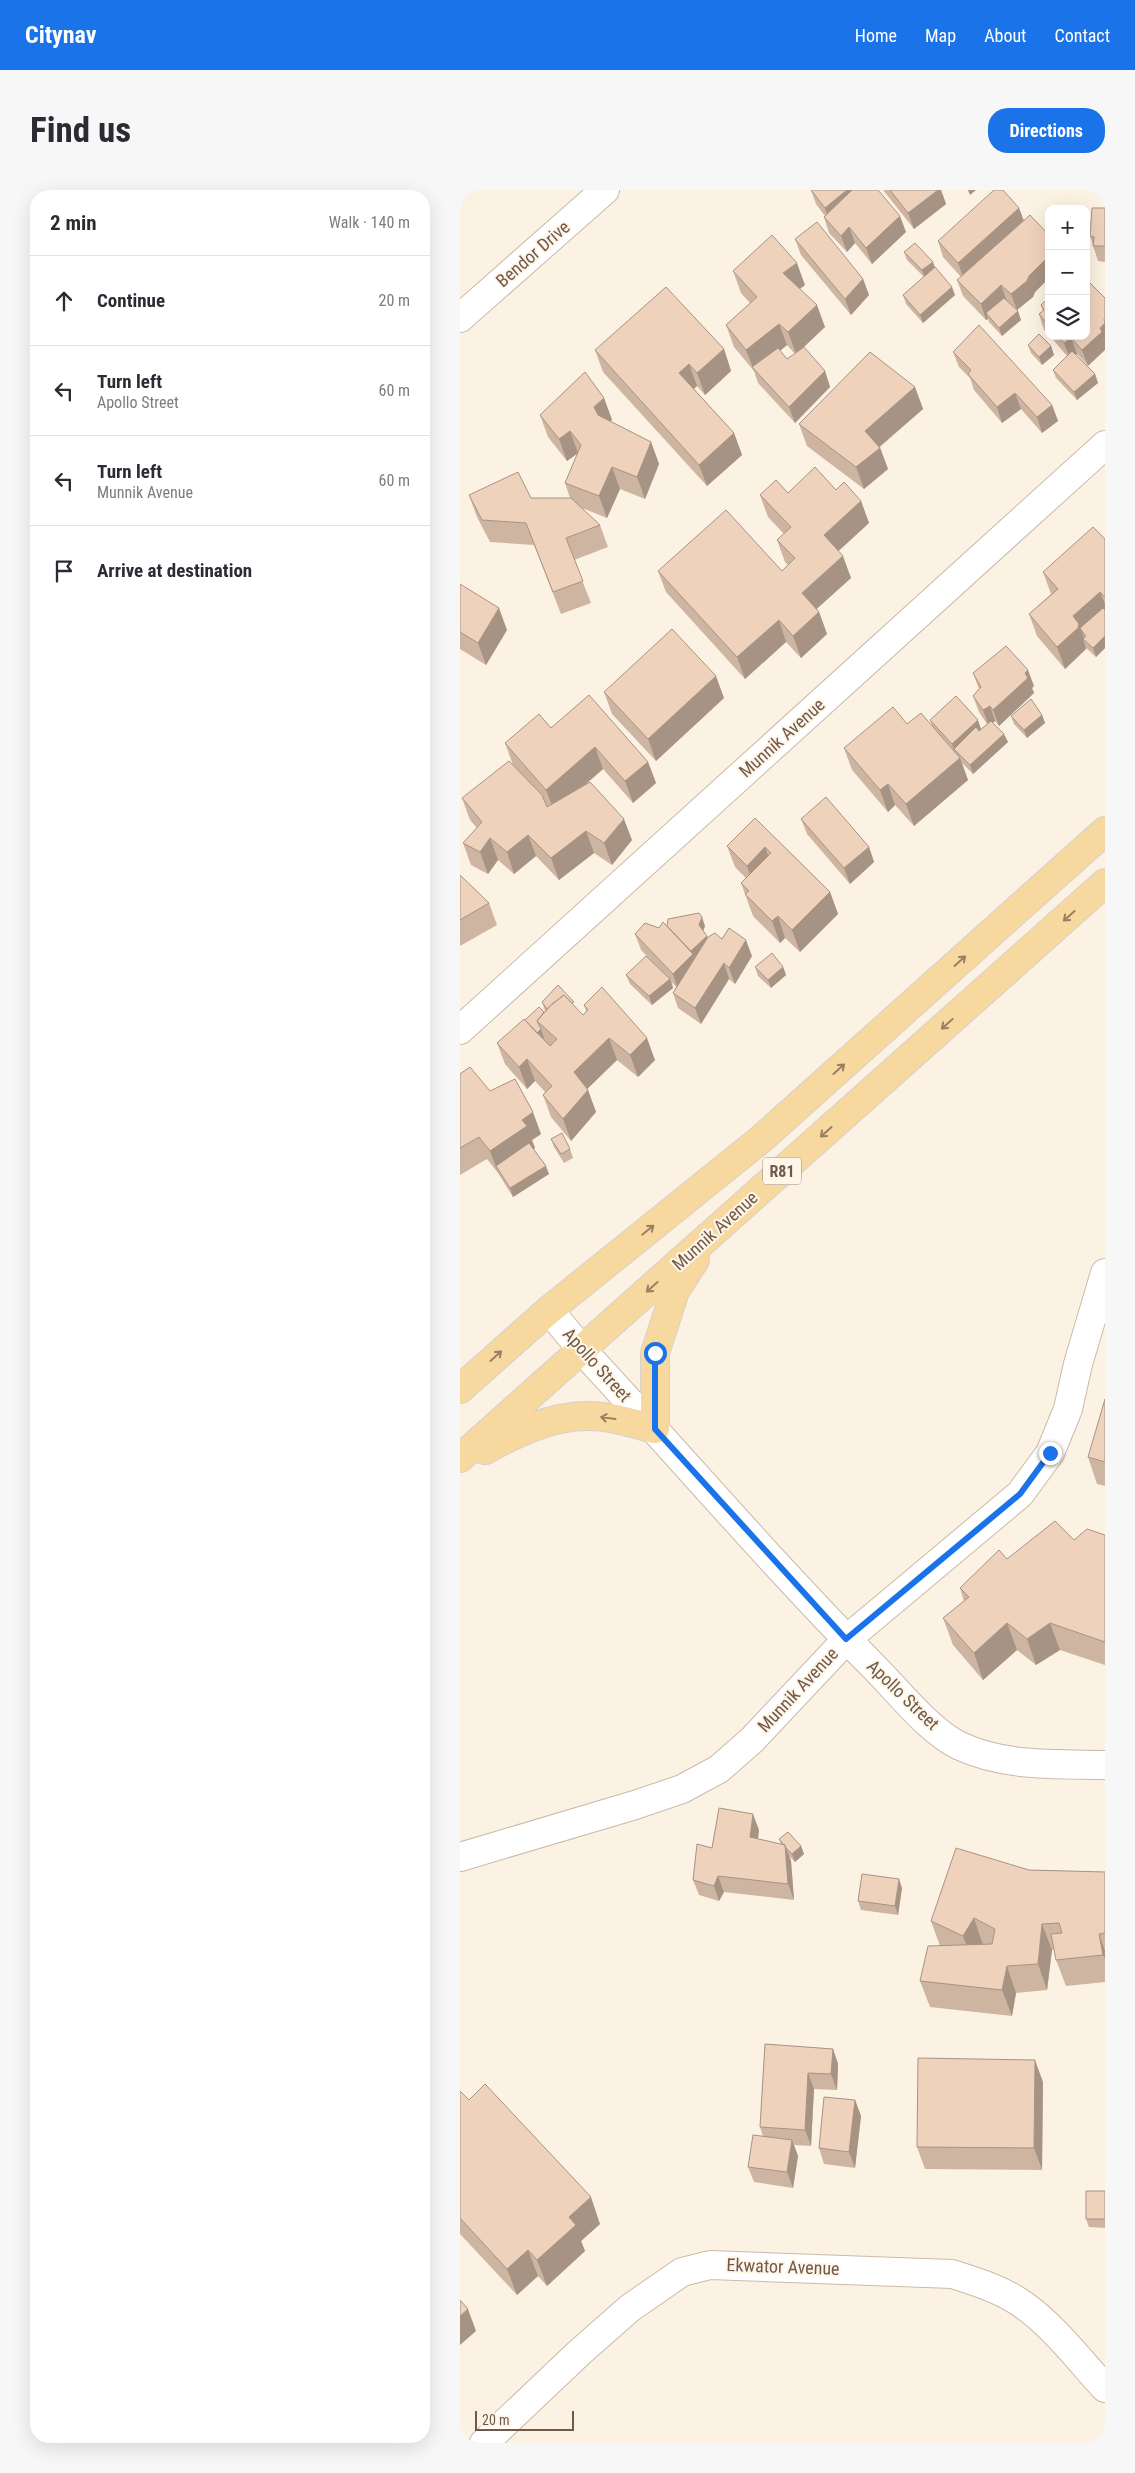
<!DOCTYPE html>
<meta charset="utf-8">
<style>
body{margin:0;font-family:"Roboto Condensed",sans-serif;background:#f7f7f7;color:#2b2b33}
.controls{position:absolute;right:15px;top:15px;display:grid;overflow:hidden;border-radius:10px;box-shadow:0 5px 20px #0002}
.controls button{width:45px;height:45px;display:grid;place-items:center;padding:0;border:0;border-bottom:1px solid #e1e1e2;background:#fff;color:#2b2b33;font:25px sans-serif}
.scale{position:absolute;left:15px;bottom:12px;width:99px;box-sizing:border-box;padding-left:5px;border:2px solid #71594a;border-top:0;font-size:14px;line-height:18px;white-space:nowrap;color:#71594a;-webkit-text-stroke:4px #fef6e9;paint-order:stroke}
.stop{position:absolute;width:15px;height:15px;margin:-11px;border:4px solid #1a73e8;border-radius:50%;background:#fff}
.stop.end{background:#1a73e8;border-color:#fff;box-shadow:0 1px 5px #0008}
.list{margin:0;padding:0;list-style:none}
h2{display:flex;justify-content:space-between;align-items:center;height:65px;margin:0;padding:0 20px;font-size:21px}
h2 small{font-size:16px;font-weight:400;color:#7c7c81}
.list li{display:grid;grid-template-columns:32px 1fr auto;gap:15px;align-items:center;box-sizing:border-box;height:90px;padding:0 20px;border-top:1px solid #e1e1e2}
.list b{display:block;font-size:19px;white-space:nowrap}
.list p{margin:0;font-size:16px;white-space:nowrap;color:#7c7c81}
.list em{font-size:16px;font-style:normal;color:#7c7c81}
.icon{flex:none;width:28px;height:28px;fill:none;stroke:currentColor;stroke-width:2;stroke-linecap:round;stroke-linejoin:round}
.map{position:relative;flex:none;width:645px;height:2253px;overflow:hidden;border-radius:20px}
header{display:flex;align-items:center;gap:30px;box-sizing:border-box;height:70px;padding:0 25px;background:#1a73e8;color:#fff}
header strong{font-size:24px}
nav{display:flex;gap:28px;margin-inline-start:auto;font-size:18px}
.intro{display:flex;align-items:center;justify-content:space-between;box-sizing:border-box;height:120px;padding:0 30px}
h1{margin:0;font-size:35px}
.button{padding:12px 22px;border-radius:20px;background:#1a73e8;color:#fff;font-size:18px;font-weight:700}
main{display:flex;gap:30px;padding:0 30px}
aside{flex:1;background:#fff;border-radius:20px;box-shadow:0 5px 20px #0002}
.map>svg:first-child{display:block}
</style>
<header>
<strong>Citynav</strong>
<nav><a>Home</a><a>Map</a><a>About</a><a>Contact</a></nav>
</header>
<div class="intro"><h1>Find us</h1><a class="button">Directions</a></div>
<main>
<aside>
<h2>2 min<small>Walk · 140 m</small></h2>
<ul class="list">
<li><svg class="icon" aria-label="ahead" viewBox="0 0 24 24"><path d="M12 20V5M6 11l6-6 6 6"/></svg><div><b>Continue</b></div><em>20 m</em></li>
<li><svg class="icon" aria-label="left" viewBox="0 0 24 24"><path d="M17 20v-9H6M10 6l-5 5 5 5"/></svg><div><b>Turn left</b><p>Apollo Street</p></div><em>60 m</em></li>
<li><svg class="icon" aria-label="left" viewBox="0 0 24 24"><path d="M17 20v-9H6M10 6l-5 5 5 5"/></svg><div><b>Turn left</b><p>Munnik Avenue</p></div><em>60 m</em></li>
<li><svg class="icon" aria-label="arrive" viewBox="0 0 24 24"><path d="M6 21V4h12l-3 4 3 4H6"/></svg><div><b>Arrive at destination</b></div></li>
</ul>
</aside>
<div class="map">
<svg width="645" height="2253" viewBox="0 0 645 2253">
<rect width="100%" height="100%" fill="#fbf2e3"/>
<g fill="none" stroke-linecap="round" stroke-linejoin="round">
<defs>
<path id="minor" d="M0 128 145 0
M0 840 645 255
M89 1120 122 1160C219 1265 313 1375 414 1477 439 1502 469 1541 500 1556 545 1577 597 1574 645 1575
M0 1667 175 1615 222 1599 259 1579 292 1550 387 1449 560 1304 590 1263 608 1219 618 1174 645 1083
M24 2253 120 2162 170 2118 222 2082 250 2075 492 2084C514 2091 537 2098 556 2110 589 2130 619 2170 645 2198"/>
<path id="primary" d="M0 1199 89 1120 300 950 645 641
M25 1260C56 1243 90 1226 127 1226 150 1225 173 1234 195 1239V1163L215 1101 235 1070
M0 1268 645 693"/>
</defs>
<use href="#minor" stroke="#cbbaaa" stroke-width="30"/>
<use href="#primary" stroke="#d7d1cc" stroke-width="30"/>
<use href="#minor" stroke="#fff" stroke-width="28"/>
<use href="#primary" stroke="#f7d89e" stroke-width="28"/>
</g>
<path fill="#ceb5a2" fill-rule="evenodd" d="M351 0H418L446 42 412 74 395 53 387 62 369 43 364 27 365 26 356 14Z
M423 0H481L486 14 454 39Z
M559 18 564 31 589 45V88L575 102 573 107 557 120 561 130 542 146 529 132 528 129 526 130 503 106 497 90 501 87 483 67 478 51Z
M645 18V72L638 71 630 46Z
M335 49 403 89 409 105 391 125 341 65Z
M444 62 475 77 495 105 463 133 446 114 443 105 464 87 447 70Z
M273 81 345 95 340 99 365 137 342 159 365 181 370 197 335 233 298 193 294 181 274 157 266 135 290 113 281 103ZM327 155 335 164 327 169 320 161Z
M589 107V145L584 140 579 124 583 121 581 115Z
M590 146H626L628 176 617 164 616 165 635 184 638 193 617 210 596 188 593 180 607 166Z
M568 155 591 156 594 165 582 175 571 163Z
M264 159 271 181 245 205 237 196 234 199 274 243 282 265 247 296 143 182 135 160Z
M493 162 592 215 598 231 582 243 561 219 542 233 514 200 510 188 499 177Z
M455 197 463 219 420 257 428 279 404 299 347 256 339 234Z
M144 208 152 230 150 231 191 252 199 274 185 309 160 299 147 328 122 318 140 335 148 357 114 370 131 413 101 424 74 355 30 352 17 327 9 305 71 308H110L105 293 118 263 107 271 88 247 80 225Z
M376 300 401 311 409 333 378 361 391 388 356 419 359 422 367 444 341 468 326 452 285 489 206 402 198 381H322L328 375 325 372 317 350 324 344 308 327 300 305Z
M645 349V458L636 467 626 458V459L605 479 577 446 569 424 591 404 583 382Z
M0 394 47 440 26 475 0 459Z
M513 483 574 496 572 498 574 503 539 536 535 531 533 533 548 552 513 584 502 573 508 590 454 636 435 615 428 622 392 580 384 558 447 534 472 536 470 530 521 539 519 541 527 534 519 522 513 506 519 499Z
M144 502 264 508 196 571 152 524Z
M582 525 585 533 567 548 554 534 551 526Z
M91 538 188 572 196 593 173 613 143 579 123 597 172 650 152 675 134 663 99 690 76 666 54 684 38 670 28 684 11 675 3 653 17 638 10 630 2 608 53 575 45 553Z
M295 628 370 702 378 724 340 762 325 748 320 753 293 726 281 693 286 688 275 677 267 656Z
M341 629 409 657 414 672 390 694 347 644Z
M0 685 29 713 37 735 0 756Z
M207 736H245L243 741 247 747 262 749 292 766 275 794 269 789 241 834 218 818 213 803 216 797 212 792 213 798 192 815 170 794 166 785 197 777 181 760 175 744Z
M295 777H323L326 785 311 798 298 786Z
M82 812 116 818 123 825 126 821 124 815 195 870 178 887 157 870 127 899 136 922 111 951 91 927 83 905 85 902 75 891 67 899 45 874 37 853 65 830 84 822 85 821Z
M0 884 30 901 81 944 72 950 75 958 74 959 89 984 53 1007 38 983 27 969 0 985Z
M91 949 110 959 113 968 104 973 94 957Z
M645 1209V1296L637 1294 628 1267Z
M645 1345V1475L600 1460 576 1475 557 1460 523 1490 493 1455 483 1428 504 1411 500 1398 547 1369 614 1350Z
M299 1640 298 1649 321 1654 319 1649 341 1656 344 1664 335 1672 329 1666 331 1671 334 1710 264 1702 259 1711 239 1705 233 1690 252 1658Z
M569 1680 645 1682V1792L606 1796 596 1770 595 1760H592L587 1800 556 1803 552 1826 470 1817 460 1791 480 1756 471 1731Z
M442 1698 438 1725 401 1720 398 1711Z
M305 1854 373 1859 378 1874 377 1900 354 1899 351 1956 334 1955 338 1966 333 1998 294 1992 288 1977 303 1946 300 1937Z
M583 1892 582 1980 465 1979 457 1957Z
M0 1901 9 1910 140 2034 121 2051 125 2061 87 2096 78 2086 57 2105 0 2044Z
M395 1910 401 1926 395 1978 364 1974 359 1958Z
M645 2001V2038L629 2037 626 2029Z"/>
<path fill="#a79384" d="M387 0H412L370 34 365 18Z
M478 0H481L486 14 454 39 448 23Z
M508 0H516L510 5Z
M559 18 565 34 504 89 498 73Z
M440 26 446 42 412 74 406 58Z
M389 37 395 53 387 62 381 46Z
M587 68 589 73V88L575 102 573 107 557 120 551 104Z
M473 72 476 80 465 88 462 80Z
M337 73 345 95 331 105 323 83Z
M403 89 409 105 391 125 385 109Z
M541 95 547 111 526 123 528 129 526 130 521 114Z
M492 97 495 105 463 133 460 125Z
M357 115 365 137 336 164 328 142Z
M558 121 561 130 542 146 539 138Z
M645 133V160L628 176 622 160Z
M319 134 327 155 295 181 293 178 286 160Z
M611 148 617 164 610 169 604 153Z
M591 156 594 165 582 175 579 167Z
M264 159 271 181 245 205 237 183Z
M229 174 237 196 227 205 219 183Z
M365 181 370 197 335 233 329 217Z
M635 184 638 193 617 210 614 202Z
M455 197 463 219 413 262 405 241Z
M555 203 561 219 542 233 537 217Z
M144 208 152 230 142 239 134 217Z
M592 215 598 231 582 243 577 227Z
M110 241 118 263 107 271 99 249Z
M274 243 282 265 247 296 239 275Z
M191 252 199 274 185 309 177 287Z
M420 258 428 279 404 299 396 277Z
M152 277 160 299 147 328 139 306Z
M401 311 409 333 372 367 364 345Z
M383 366 391 388 350 425 342 403Z
M640 402 645 414V427L622 441 625 451 623 449 626 458V459L605 479 597 457 613 426Z
M39 418 47 440 26 475 18 453Z
M359 422 367 444 341 468 333 446Z
M319 430 326 452 285 489 277 467Z
M645 446V458L636 467 633 458Z
M568 480 574 496 572 498 574 503 539 536 533 520 565 483Z
M256 486 264 508 196 571 188 549Z
M530 516 535 531 529 536 523 520Z
M582 525 585 533 567 548 564 540Z
M518 530 521 539 497 562 494 560 492 554Z
M544 544 548 552 513 584 510 575Z
M135 557 143 579 94 621 86 600Z
M500 568 508 590 454 636 446 614Z
M188 572 196 593 173 613 165 591Z
M428 594 435 615 428 622 420 600Z
M164 629 172 650 152 675 144 653Z
M126 641 134 663 99 690 91 668Z
M68 645 76 666 54 684 47 662Z
M30 648 38 670 28 684 20 662Z
M305 657 313 679 295 698 287 676Z
M409 657 414 672 390 694 384 678Z
M370 702 378 724 340 762 332 740Z
M318 726 325 748 320 753 312 731Z
M242 727 245 736 242 744 239 735Z
M247 746 250 755 218 800 213 784 231 761Z
M286 750 292 766 275 794 269 778Z
M264 773 269 789 241 834 235 818Z
M323 777 326 785 311 798 308 790Z
M210 789 213 798 192 815 189 806Z
M81 839 84 848 78 854 75 845Z
M149 848 157 870 122 904 114 882Z
M187 848 195 870 178 887 170 865Z
M67 869 75 891 67 899 59 877Z
M128 900 136 922 111 951 103 929Z
M73 922 81 944 72 950 75 958 40 982 36 976 38 983 30 961 62 930Z
M86 976 89 984 53 1007 50 998Z
M547 1433 557 1460 523 1490 514 1463Z
M590 1433 600 1460 576 1475 567 1449Z
M293 1624 299 1640 296 1663 290 1647Z
M325 1655 331 1671 334 1710 328 1694Z
M341 1656 344 1664 335 1672 332 1664Z
M258 1686 264 1702 259 1711 254 1696Z
M439 1689 442 1698 438 1725 435 1716Z
M514 1728 523 1755 513 1772 503 1746Z
M582 1734 592 1760 587 1800 578 1774Z
M639 1744 645 1761V1769L643 1765Z
M547 1776 556 1803 552 1826 542 1800Z
M373 1859 378 1874 377 1900 371 1884Z
M575 1870 583 1892 582 1980 574 1958Z
M348 1883 354 1899 351 1956 345 1940Z
M395 1910 401 1926 395 1978 389 1962Z
M332 1950 338 1966 333 1998 327 1982Z
M131 2007 140 2034 121 2051 125 2061 87 2096 77 2070 109 2027Z
M68 2060 78 2086 57 2105 47 2079Z
M8 2119 16 2141 0 2155V2126Z"/>
<path fill="#efd2bc" stroke="#a79384" d="M351 0H387L365 18Z
M392 0H418L440 26 406 58 389 37 381 46 364 27Z
M430 0H478L448 23Z
M534 0H543L559 18 498 73 478 51Z
M632 18H645V56H633L634 47 630 46Z
M570 25 589 45V69L587 68 569 86 567 91 551 104 541 95 521 114 497 90Z
M357 32 403 89 385 109 335 49Z
M312 45 337 73 323 83 357 115 328 142 319 134 286 160 266 135 297 107 273 81Z
M455 53 473 72 462 80 444 62Z
M475 77 492 97 460 125 443 105Z
M626 89 645 108V127L644 129 645 133 640 138 642 142 622 160 611 148 604 153 598 146H626Z
M206 97 264 159 237 183 229 174 219 183 274 243 239 275 135 160Z
M589 107V136L579 124 584 120 581 115Z
M544 108 558 121 539 138 526 123Z
M519 135 592 215 577 227 555 203 537 217 508 184 511 180 493 162Z
M579 144 591 156 579 167 568 155Z
M344 157 365 181 329 217 292 177 318 158 327 169Z
M612 161 635 184 614 202 593 180Z
M410 162 455 197 405 241 420 258 396 277 339 234Z
M125 182 144 208 134 217 138 225 191 252 177 287 152 277 139 306 105 293 121 255 110 241 99 249 80 225Z
M355 277 376 300 384 292 401 311 364 345 383 366 342 403 359 422 333 446 319 430 277 467 198 381 266 320 322 381 335 368 317 350 331 337 300 305 316 290 328 303Z
M58 282 71 308H111L140 335 106 348 123 391 93 402 66 333 22 330 9 305Z
M633 337 645 349V407L640 402 613 426 619 434 618 438 597 457 569 424 598 399 583 382Z
M0 394 39 418 18 453 0 442Z
M643 418 645 420V446L633 458 623 449 626 446 622 441 620 438Z
M212 439 256 486 188 549 144 502Z
M546 456 568 480 565 483 568 488 533 520 530 516 523 520 513 506 521 497 513 483Z
M129 505 188 572 165 591 135 557 86 600 45 553 79 524 91 538Z
M496 506 518 530 492 554 470 530Z
M571 509 582 525 564 540 551 526Z
M433 517 447 534 461 523 500 568 446 614 428 594 420 600 384 558Z
M531 531 544 544 510 575 494 559 516 537 519 541Z
M49 571 82 605 87 617 130 592 164 629 144 653 126 641 91 668 68 645 47 662 30 648 20 662 3 653 22 632 2 608Z
M366 607 409 657 384 678 341 629Z
M295 628 370 702 332 740 318 726 312 731 285 704 289 701 281 693 311 663 305 657 287 676 267 656Z
M0 685 29 713 0 730Z
M239 723 242 727 239 735 247 746 231 761 207 736 208 729Z
M203 732 233 764 213 784 175 744 185 733 199 738Z
M269 738 286 750 269 778 264 773 235 818 213 803 248 747 255 743 262 749Z
M312 763 323 777 308 790 295 777Z
M186 766 210 789 189 806 166 785Z
M98 795 114 812 112 813 104 805 91 815 87 819 82 812Z
M142 797 187 848 170 865 149 848 114 882 128 900 103 929 83 905 92 896 67 869 59 877 37 853 64 829 90 856 97 849 77 831 91 815 104 805 123 825 128 820 124 815Z
M79 817 84 822 77 831 81 839 77 843 65 830Z
M10 877 30 901 55 889 73 922 62 930 67 936 30 961 19 947 0 958V884Z
M102 943 110 959 101 964 91 949Z
M69 953 86 976 50 998 36 976Z
M645 1209V1272L628 1267Z
M595 1331 614 1350 627 1339 645 1345V1452L590 1433 567 1449 547 1433 514 1463 483 1428 509 1407 500 1398 539 1360 547 1369Z
M259 1618 293 1624 290 1647 325 1655 328 1694 258 1686 254 1696 233 1690 237 1654 252 1658Z
M328 1642 341 1656 332 1664 326 1658 325 1655H324L319 1649Z
M496 1658 569 1680 645 1682V1743L639 1744 643 1765 596 1770 591 1744 602 1743 599 1733 582 1734 578 1774 547 1776 542 1800 460 1791 468 1756 532 1754 535 1739 514 1728 503 1746 471 1731Z
M402 1684 439 1689 435 1716 398 1711Z
M305 1854 373 1859 371 1884 348 1883 345 1940 300 1937Z
M458 1868 575 1870 574 1958 457 1957Z
M25 1894 131 2007 109 2027 116 2035 77 2070 68 2060 47 2079 0 2028V1901L9 1910Z
M364 1907 395 1910 389 1962 359 1958Z
M293 1945 332 1950 327 1982 288 1977Z
M626 2001H645V2029H626Z
M0 2110 8 2119 0 2126Z"/>
<defs><path id="oneway-shaft" d="M-6 0H5M1.5-3L5.5 0L1.5 3" fill="none" stroke-width="1.6" stroke-linecap="round" stroke-linejoin="round" transform="scale(1.25)"/></defs>
<g stroke="#997f63">
<use href="#oneway-shaft" transform="translate(609 726) rotate(138)"/>
<use href="#oneway-shaft" transform="translate(500 771) rotate(-42)"/>
<use href="#oneway-shaft" transform="translate(487 834) rotate(138)"/>
<use href="#oneway-shaft" transform="translate(379 879) rotate(-42)"/>
<use href="#oneway-shaft" transform="translate(366 942) rotate(138)"/>
<use href="#oneway-shaft" transform="translate(188 1040) rotate(-39)"/>
<use href="#oneway-shaft" transform="translate(192 1097) rotate(138)"/>
<use href="#oneway-shaft" transform="translate(36 1166) rotate(-42)"/>
<use href="#oneway-shaft" transform="translate(148 1228) rotate(-172)"/>
</g>
<g fill="none" stroke-linecap="round" stroke-linejoin="round">
<path stroke="#1a73e8" stroke-width="6" d="M195 1163V1239L386 1449 560 1304 590 1263"/>
</g>
<g text-anchor="middle" stroke-width="4" stroke-linejoin="round" paint-order="stroke">
<rect fill="#fef6e9" stroke="#9b887a" stroke-width="1" x="303" y="967.5" width="38" height="27" rx="4"/>
<g font-size="16" font-weight="bold" fill="#71594a">
<text x="322" y="987">R81</text>
</g>
<g font-size="18" fill="#71594a" stroke="#fef6e9">
<text transform="translate(73 64) rotate(-41)" y="6">Bendor Drive</text>
<text transform="translate(322 548) rotate(-42)" y="6">Munnik Avenue</text>
<text transform="translate(255 1041) rotate(-42)" y="6">Munnik Avenue</text>
<text transform="translate(137 1175) rotate(48)" y="6">Apollo Street</text>
<text transform="translate(338 1500) rotate(-47)" y="6">Munnik Avenue</text>
<text transform="translate(443 1505) rotate(44)" y="6">Apollo Street</text>
<text transform="translate(323 2077) rotate(2)" y="6">Ekwator Avenue</text>
</g>
</g>
</svg>
<div class="controls">
<button>+</button>
<button>−</button>
<button><svg class="icon" aria-label="layers" viewBox="0 0 24 24"><path d="M12 4l9 5-9 5-9-5zM3 14l9 5 9-5"/></svg></button>
</div>
<div class="scale">20 m</div>
<div class="stop" style="left:195px;top:1163px"></div>
<div class="stop end" style="left:590px;top:1263px"></div>
</div>
</main>
